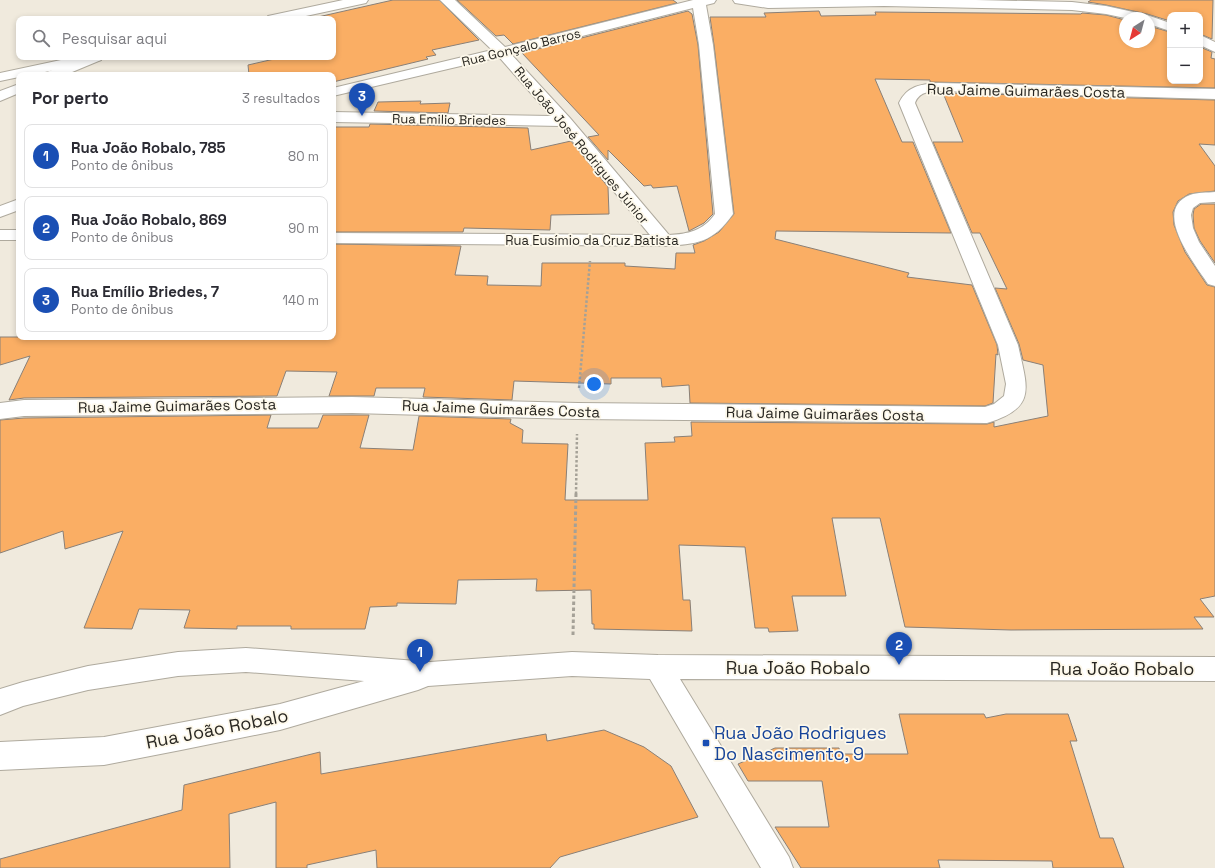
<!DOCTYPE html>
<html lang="pt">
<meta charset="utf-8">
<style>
body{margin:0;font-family:"Space Grotesk",sans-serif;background:#f7f7f7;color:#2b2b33}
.controls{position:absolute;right:12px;top:12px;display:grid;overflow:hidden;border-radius:8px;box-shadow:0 2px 6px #0003}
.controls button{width:36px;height:36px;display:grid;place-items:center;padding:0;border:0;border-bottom:1px solid #e1e1e2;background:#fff;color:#2b2b33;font:20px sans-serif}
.compass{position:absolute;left:1119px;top:12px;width:36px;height:36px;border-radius:50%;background:#fff;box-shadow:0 2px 6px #0003;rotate:216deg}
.you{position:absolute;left:594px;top:384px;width:14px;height:14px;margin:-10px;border:3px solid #fff;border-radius:50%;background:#1a73e8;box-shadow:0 0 0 6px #1a73e833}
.badge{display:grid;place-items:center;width:26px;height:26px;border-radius:50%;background:#d93025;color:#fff;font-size:13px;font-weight:700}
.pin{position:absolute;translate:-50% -33px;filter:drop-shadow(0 1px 2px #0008)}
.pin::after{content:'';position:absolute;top:21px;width:14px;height:12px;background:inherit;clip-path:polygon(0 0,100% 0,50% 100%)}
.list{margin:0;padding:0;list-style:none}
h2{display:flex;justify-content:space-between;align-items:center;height:52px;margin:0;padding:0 16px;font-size:17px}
h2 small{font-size:13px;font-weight:400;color:#7c7c81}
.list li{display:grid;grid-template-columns:26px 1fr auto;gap:12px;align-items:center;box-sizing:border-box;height:64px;margin:0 8px 8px;padding:0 8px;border:1px solid #e1e1e2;border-radius:8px}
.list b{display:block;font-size:15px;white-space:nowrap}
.list p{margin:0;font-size:13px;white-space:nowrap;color:#7c7c81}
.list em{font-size:13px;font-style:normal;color:#7c7c81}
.icon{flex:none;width:22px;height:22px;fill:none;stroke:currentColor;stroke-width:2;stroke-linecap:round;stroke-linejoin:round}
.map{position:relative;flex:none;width:1215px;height:868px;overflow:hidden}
.search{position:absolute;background:#fff;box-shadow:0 2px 6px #0003;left:16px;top:16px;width:320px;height:44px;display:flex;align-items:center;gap:10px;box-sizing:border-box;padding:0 14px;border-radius:8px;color:#7c7c81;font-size:15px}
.panel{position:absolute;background:#fff;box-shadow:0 2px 6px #0003;left:16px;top:72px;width:320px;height:268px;border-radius:8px}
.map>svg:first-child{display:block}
</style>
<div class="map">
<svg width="1215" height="868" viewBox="0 0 1215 868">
<rect width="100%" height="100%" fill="#f0eadd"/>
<path fill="#faae64" stroke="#8a8077" d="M393 0H439L479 40 432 50 436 55 426 57 428 59 333 82V75H249L248 65 283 57H333V19H309Z
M457 0H673L677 3 513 44 504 35 496 36Z
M1091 0H1213L1212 39 1200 34V15H1170V21L1147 14 1106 5 1088 2Z
M688 11 692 14 698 45 713 214 704 223 689 231 677 186 653 188 651 185 644 186 608 150V160L588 137 599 135 522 53Z
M819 11 821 16 876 15 875 12 987 13 1081 14 1082 13 1106 15 1125 20V42H1149V26L1170 32V81H1200V47L1212 52 1211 58 1215 59V88L930 82V80L875 79 902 142H913L951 233 776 231 775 239 909 273 907 277 972 285 997 345 998 355 996 354 993 403 985 406 690 403 689 385 662 387 661 378H611V384L514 381 512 400 423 397 425 388H376L374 396H329L337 372 286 371 277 396 24 398 9 400 30 356 0 365V337H333V244L461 246 455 275 488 276 487 285 541 286 542 263H625V266L675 269 676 253H695L693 245 704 241 719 232 734 214 714 45 710 17H766L764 13Z
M943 93 1215 100V145L1199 144 1215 166V191L1189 194 1178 201 1173 212 1174 225 1185 252 1207 285 1215 287V596L1200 599 1214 617H1194L1203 629 1011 630 905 627 880 518H832L846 596H792L798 631 769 632 768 628H755L745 547 679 545 683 600H690L692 631 594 629V624H592L591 590 536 591 537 579 458 580 456 604 397 603V606L370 607 365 629H291V626H237V629L184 628 190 610 139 609 132 629 84 628 123 531 65 549 63 531 0 553V420L24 418 271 415 267 428H318L323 415H369L360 448 413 450 419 416 511 419 510 423 523 430 522 443 568 444 565 500H648L645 443 675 442 674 437 692 436 691 422 987 424 994 422V427L1048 416 1043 365 1023 360 1019 344 995 288 1007 289 980 233H972L933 142H963Z
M421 101 420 104 450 103 448 113 374 111 378 102Z
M370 124 528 128 531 150 571 141 608 187 609 214 551 215 550 230 464 228 463 232H333V127H369Z
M1201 204H1215V263L1200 241 1194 228 1193 215 1194 209Z
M899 714H984L986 718 1006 714H1068L1077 741H1070L1100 838H1113L1124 868H1053L1052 861 938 860 940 868H801L775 827H829L822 781H748L738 764 775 748H839L840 754H908Z
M604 730 644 747 671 766 698 817 560 857 550 868H377L376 850 307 865V868H276V802L229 814 230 868H0V859L182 810 184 785 320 752 321 774 546 734 547 741Z"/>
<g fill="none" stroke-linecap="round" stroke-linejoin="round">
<defs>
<path id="street" d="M440 0H455L505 47 693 0H716L714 3 706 5 713 45 733 214C713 243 697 244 664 246L333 243V233L650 235 560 126 333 122V112L551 116 499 57 333 96V88L492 50ZM693 8 699 45 715 214C703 231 688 234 669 235L570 118 511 54Z
M733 0H976L1072 2 1106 6 1147 15 1170 23V31L1149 24V18H1125L1106 14 1072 10 884 6 768 8 735 3Z
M1200 35 1215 42V52L1200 45Z
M84 57H103L101 60 65 75H45L47 72Z
M938 83 1215 89V99L938 91C928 92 919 92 915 103L1018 345C1027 387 1038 408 987 423L578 419 352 413 24 416 0 419V403L24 400 352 397 578 403 985 407 994 404 1004 396 1006 384 998 345 899 103C907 86 921 84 938 83Z
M19 84V93L0 101V91Z
M1215 192V202L1200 203 1193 208 1191 215 1193 228 1199 242 1215 266V286L1208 284C1195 264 1151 210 1190 195 1198 192 1207 193 1215 192Z
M19 199V210L0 217V206Z
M0 230H19V240H0Z
M246 648 430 662 572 652 658 655 1215 657V681L680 679 789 857 793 868H761L650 679 572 676 428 686 418 690 280 730 181 750 104 765 0 770V742L104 737 280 704 364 681 246 672 178 676 88 690 23 706 0 715V689L23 682 88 666 178 652Z"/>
<path id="secondary" d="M343 0H368L366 3 292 19H266L268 16Z
M75 57H103L101 60 96 61 31 75H19V77L0 81V73Z"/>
</defs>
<use href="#street" stroke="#afaa9e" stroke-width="2"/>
<use href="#secondary" stroke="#afaa9e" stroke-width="2"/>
<path stroke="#a5a197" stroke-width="2.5" stroke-dasharray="2.5 2" stroke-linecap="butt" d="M579 388 590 261
M576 494 577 434"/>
<path stroke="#a5a197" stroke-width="3" stroke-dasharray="3.5 2.5" stroke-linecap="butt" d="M573 635 576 493"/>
<use href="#street" fill="#fff" fill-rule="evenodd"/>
<use href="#secondary" fill="#fff" fill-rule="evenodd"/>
</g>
<rect fill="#1a4fb4" stroke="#fdf8ea" stroke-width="1.5" x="702" y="739" width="8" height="8" rx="2"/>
<g text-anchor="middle" stroke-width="3.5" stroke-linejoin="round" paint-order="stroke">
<g font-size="13" fill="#282621" stroke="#fdf8ea">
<text transform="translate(521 47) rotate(-14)" y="5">Rua Gonçalo Barros</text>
<text transform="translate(449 119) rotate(1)" y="5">Rua Emilio Briedes</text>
<text transform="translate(582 145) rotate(50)" y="5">Rua João José Rodrigues Júnior</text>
<text x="592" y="245">Rua Eusímio da Cruz Batista</text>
</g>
<g font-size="15" fill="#282621" stroke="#fdf8ea">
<text transform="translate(1026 91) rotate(1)" y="5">Rua Jaime Guimarães Costa</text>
<text transform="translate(177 406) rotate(-1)" y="5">Rua Jaime Guimarães Costa</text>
<text transform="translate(501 409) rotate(2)" y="5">Rua Jaime Guimarães Costa</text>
<text transform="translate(825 414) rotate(1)" y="5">Rua Jaime Guimarães Costa</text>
</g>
<g font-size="18" fill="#282621" stroke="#fdf8ea">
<text x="798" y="674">Rua João Robalo</text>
<text x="1122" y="675">Rua João Robalo</text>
<text transform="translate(217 729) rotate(-11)" y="6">Rua João Robalo</text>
</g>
<g font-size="18" fill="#164399" stroke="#fdf8ea" text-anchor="start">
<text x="714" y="739">Rua João Rodrigues<tspan x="714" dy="21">Do Nascimento, 9</tspan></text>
</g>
</g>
</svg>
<div class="controls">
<button>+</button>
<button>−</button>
</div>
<svg class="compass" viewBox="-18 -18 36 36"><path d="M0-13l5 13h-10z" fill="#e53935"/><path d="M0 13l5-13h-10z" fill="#7c7c81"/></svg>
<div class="you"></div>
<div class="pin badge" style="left:420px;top:672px;background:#1a4fb4">1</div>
<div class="pin badge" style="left:899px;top:665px;background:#1a4fb4">2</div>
<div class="pin badge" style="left:362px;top:116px;background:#1a4fb4">3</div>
<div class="search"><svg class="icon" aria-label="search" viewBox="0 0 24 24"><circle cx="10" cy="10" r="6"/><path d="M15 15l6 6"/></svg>Pesquisar aqui</div>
<section class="panel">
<h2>Por perto<small>3 resultados</small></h2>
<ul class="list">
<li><span class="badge" style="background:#1a4fb4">1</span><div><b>Rua João Robalo, 785</b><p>Ponto de ônibus</p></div><em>80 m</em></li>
<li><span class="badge" style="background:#1a4fb4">2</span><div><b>Rua João Robalo, 869</b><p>Ponto de ônibus</p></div><em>90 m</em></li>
<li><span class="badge" style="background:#1a4fb4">3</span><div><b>Rua Emílio Briedes, 7</b><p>Ponto de ônibus</p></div><em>140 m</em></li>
</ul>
</section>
</div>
